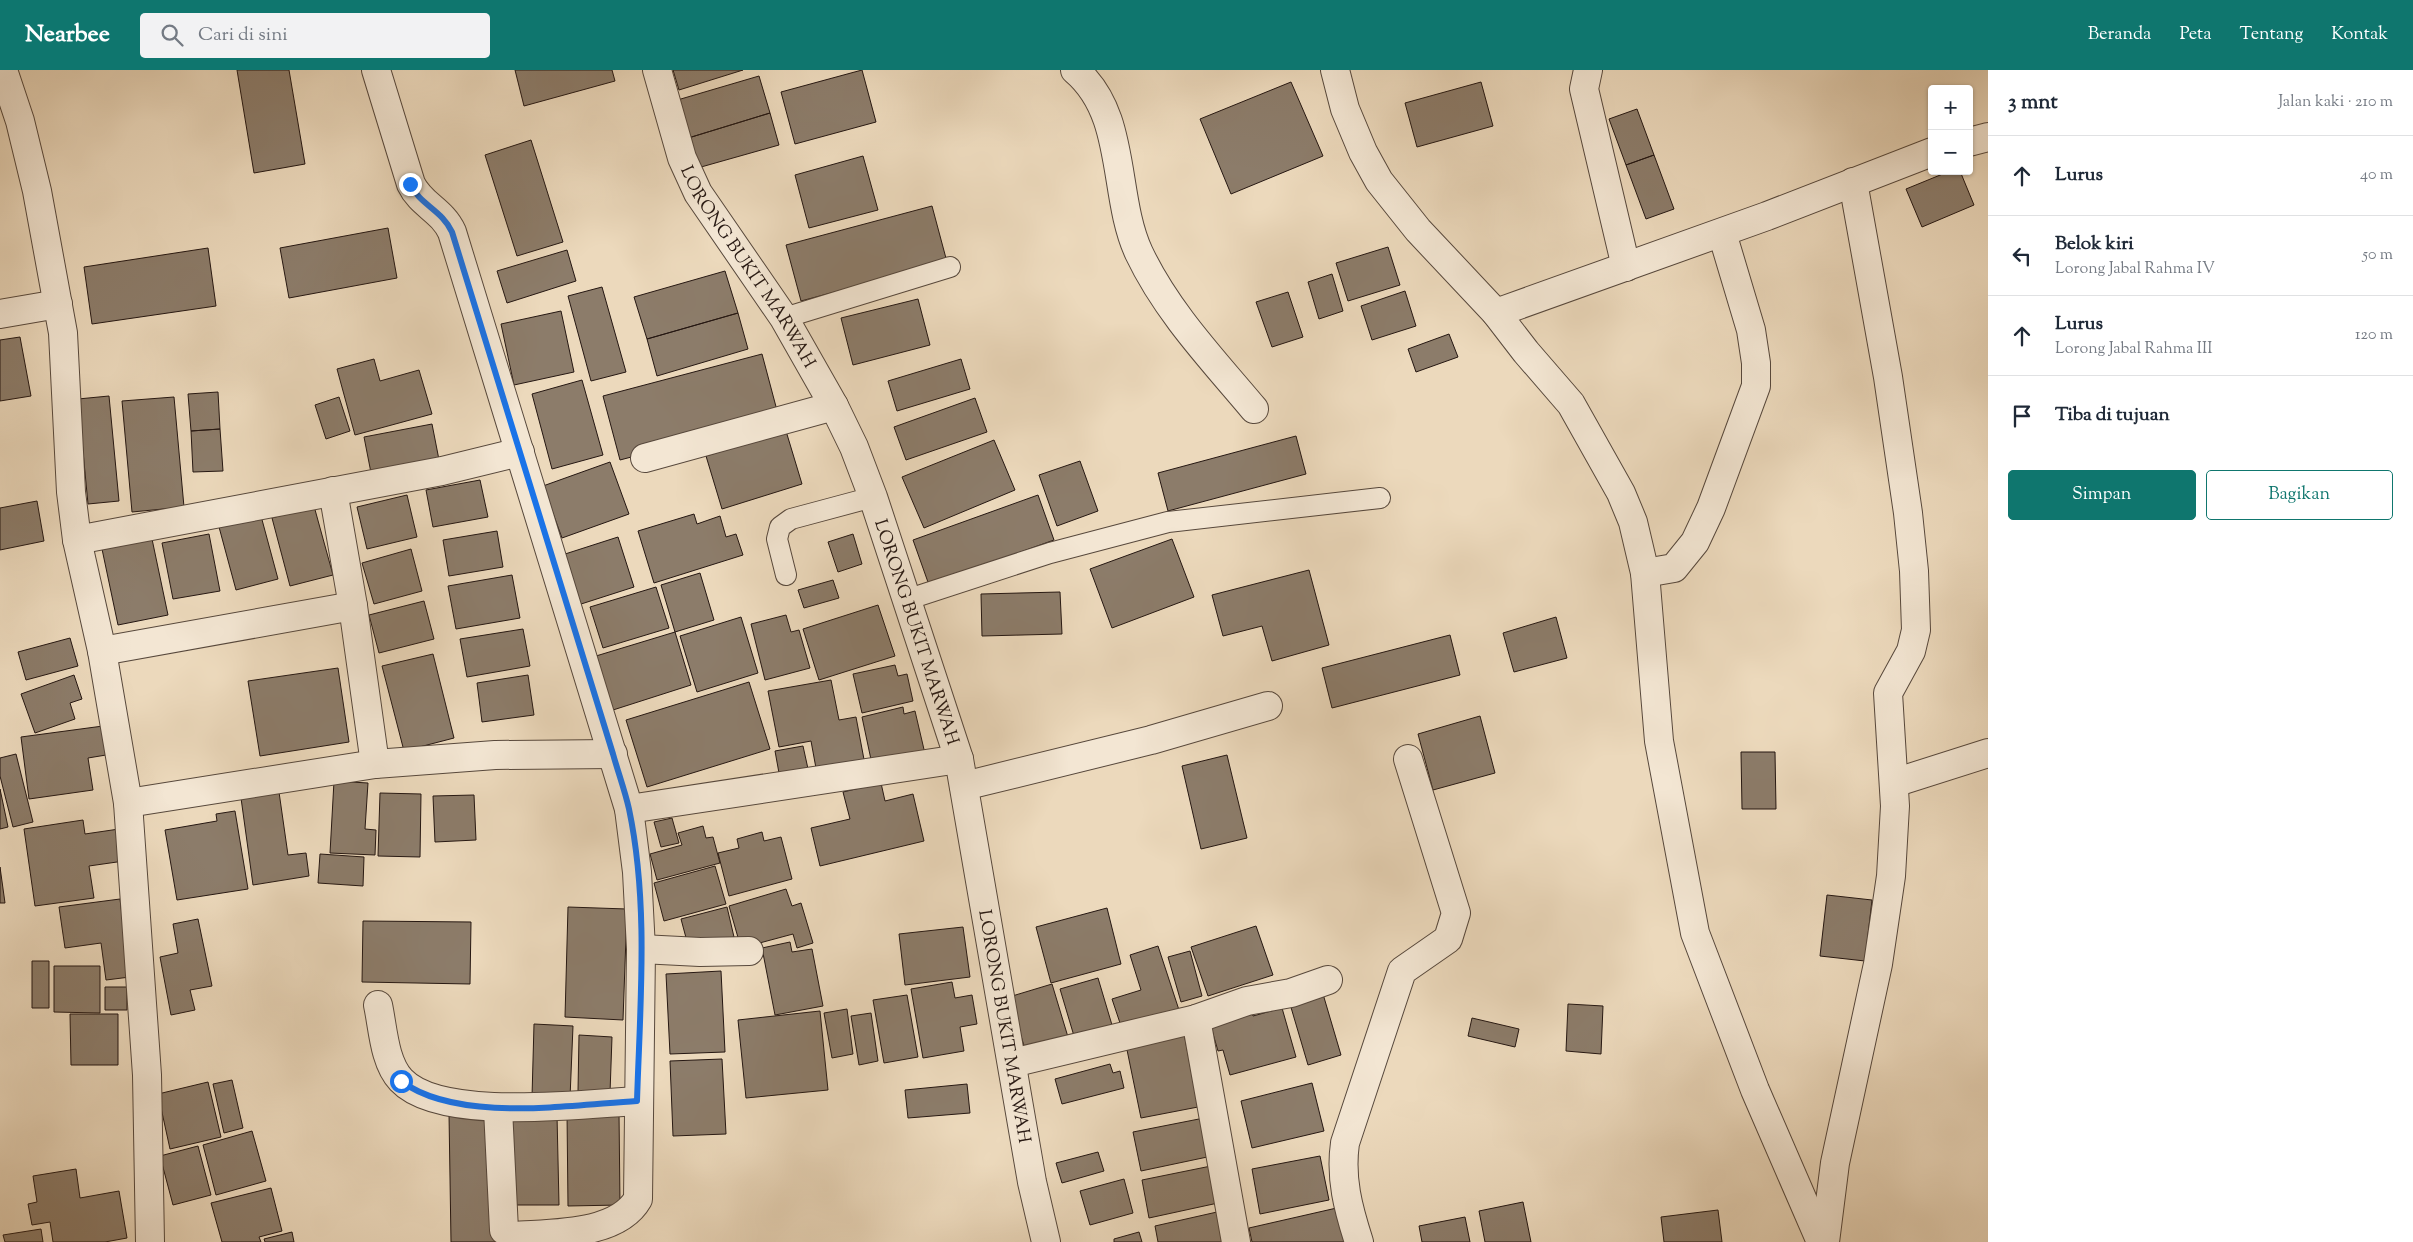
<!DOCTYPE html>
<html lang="id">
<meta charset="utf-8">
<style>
body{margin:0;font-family:"Sorts Mill Goudy",serif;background:#f2f2f3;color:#1f2937}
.controls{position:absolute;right:15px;top:15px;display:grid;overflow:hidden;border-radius:5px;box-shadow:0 1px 4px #0004}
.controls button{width:45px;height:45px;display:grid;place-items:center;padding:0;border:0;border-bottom:1px solid #e0e1e3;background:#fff;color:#1f2937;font:25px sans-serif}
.stop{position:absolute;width:15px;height:15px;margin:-11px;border:4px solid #1a73e8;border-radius:50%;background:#fff}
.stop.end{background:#1a73e8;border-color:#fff;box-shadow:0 1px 5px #0008}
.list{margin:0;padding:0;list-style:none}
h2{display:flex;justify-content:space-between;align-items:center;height:65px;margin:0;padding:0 20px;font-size:21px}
h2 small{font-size:16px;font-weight:400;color:#747a83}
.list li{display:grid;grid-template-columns:32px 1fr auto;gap:15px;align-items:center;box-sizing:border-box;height:80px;padding:0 20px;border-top:1px solid #e0e1e3}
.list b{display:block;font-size:19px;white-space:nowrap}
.list p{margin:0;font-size:16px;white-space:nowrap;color:#747a83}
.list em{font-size:16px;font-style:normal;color:#747a83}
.actions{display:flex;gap:10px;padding:15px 20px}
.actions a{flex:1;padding:11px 0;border:1px solid #0f766e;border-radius:5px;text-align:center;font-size:18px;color:#0f766e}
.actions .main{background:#0f766e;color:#fff}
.icon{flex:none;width:28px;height:28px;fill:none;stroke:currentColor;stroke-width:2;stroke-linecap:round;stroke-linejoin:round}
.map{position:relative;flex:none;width:1988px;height:1172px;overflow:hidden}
header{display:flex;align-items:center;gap:30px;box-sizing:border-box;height:70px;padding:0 25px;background:#0f766e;color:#fff}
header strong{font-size:24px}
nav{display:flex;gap:28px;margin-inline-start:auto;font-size:18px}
.search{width:350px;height:45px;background:#f2f2f3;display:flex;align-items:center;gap:12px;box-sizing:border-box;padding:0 18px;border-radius:5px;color:#747a83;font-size:19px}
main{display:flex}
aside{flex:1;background:#fff}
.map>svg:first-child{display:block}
</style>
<header>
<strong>Nearbee</strong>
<div class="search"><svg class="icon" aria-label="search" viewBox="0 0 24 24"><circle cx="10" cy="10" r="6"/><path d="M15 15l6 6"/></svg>Cari di sini</div>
<nav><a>Beranda</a><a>Peta</a><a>Tentang</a><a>Kontak</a></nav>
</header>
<main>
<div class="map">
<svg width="1988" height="1172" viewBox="0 0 1988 1172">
<rect width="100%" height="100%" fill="#ecd9bc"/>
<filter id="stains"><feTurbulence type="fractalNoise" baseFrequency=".004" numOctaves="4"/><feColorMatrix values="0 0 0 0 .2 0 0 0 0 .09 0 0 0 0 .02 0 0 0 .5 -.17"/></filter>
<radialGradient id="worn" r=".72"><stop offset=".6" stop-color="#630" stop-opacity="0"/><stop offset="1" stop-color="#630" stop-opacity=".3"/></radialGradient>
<path fill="#8c7c6a" stroke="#251712" d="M237 0H289L305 94 254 103Z
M515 0H612L615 11 524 36Z
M673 0H743L679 20Z
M862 0 876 52 795 74 781 22Z
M759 6 770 43 685 69 674 31Z
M1291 12 1323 86 1231 124 1200 49Z
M1481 12 1493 56 1417 77 1405 33Z
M1637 39 1654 85 1626 95 1609 49Z
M770 43 779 75 694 99 685 69Z
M531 70 563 172 517 186 485 85Z
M1654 85 1674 139 1646 149 1626 95Z
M863 86 878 140 809 158 795 105Z
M1950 101H1960L1974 135 1922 157 1906 119Z
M932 136 947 192 801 231 786 175Z
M388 158 397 208 289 228 280 178Z
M1388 177 1400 215 1348 231 1336 193Z
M208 178 216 236 92 254 84 197Z
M567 180 576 211 507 233 497 201Z
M725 201 738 243 647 269 634 227Z
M1332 204 1343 241 1319 249 1308 212Z
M602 217 626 302 591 311 568 226Z
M1405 221 1416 256 1372 270 1361 236Z
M1288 222 1303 267 1272 277 1256 232Z
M918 229 930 275 853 295 841 248Z
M561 241 574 302 514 315 501 254Z
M738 243 748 279 657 306 647 269Z
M1449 264 1458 287 1416 302 1408 279Z
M20 267 31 326 0 331V270Z
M762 284 779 348 620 390 603 326Z
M374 289 380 311 419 300 432 344 355 365 337 299Z
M961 289 970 319 897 341 888 311Z
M582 310 603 385 552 399 532 324Z
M218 322 220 359 191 361 188 324Z
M109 326 119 431 88 434 78 329Z
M174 327 184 437 132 442 122 331Z
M339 327 350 361 326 369 315 335Z
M975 328 987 362 906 390 894 357Z
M432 354 441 400 373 413 364 367Z
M220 359 223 401 193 402 191 361Z
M786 361 802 414 722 439 706 386Z
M1296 366 1306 404 1168 441 1158 403Z
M994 370 1015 420 924 458 902 407Z
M1080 391 1098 441 1057 456 1039 405Z
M610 392 629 444 562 468 543 416Z
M480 410 488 447 433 457 426 420Z
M407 425 417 467 367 479 357 437Z
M1038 425 1054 470 929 515 913 470Z
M37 431 44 471 0 480V438Z
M314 436 333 505 290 516 272 448Z
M694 444 697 454 720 446 726 467 736 464 743 485 654 513 638 461Z
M261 446 278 509 236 520 219 457Z
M497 461 503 497 449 506 443 470Z
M209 464 220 521 173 529 162 473Z
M853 464 862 494 838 502 828 472Z
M618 467 634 517 578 535 562 485Z
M152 469 168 545 118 555 102 479Z
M1172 469 1194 527 1112 558 1090 499Z
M411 479 422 521 374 534 362 493Z
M1309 500 1329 575 1272 591 1262 556 1223 566 1212 525Z
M700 503 714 550 675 562 661 515Z
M512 505 520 548 456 559 448 516Z
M833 510 839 528 804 538 798 520Z
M656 517 669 558 603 578 590 537Z
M1060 522 1062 564 982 566 981 524Z
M424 531 434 569 379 583 369 545Z
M878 535 895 586 819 610 803 559Z
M786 545 791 562 799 560 810 598 765 610 751 554Z
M741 547 758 603 697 622 680 566Z
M1556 547 1567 588 1514 602 1503 563Z
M523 559 530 596 467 607 460 569Z
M675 562 691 615 613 640 596 586Z
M1450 565 1460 605 1332 638 1322 598Z
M70 568 78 596 26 610 18 582Z
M433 584 454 668 404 681 382 596Z
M895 595 898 606 907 604 913 631 862 643 853 604Z
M338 598 349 672 260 686 248 611Z
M74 605 82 629 70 633 75 649 35 663 21 624Z
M528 605 534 645 482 652 477 613Z
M831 610 839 650 856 647 866 700 818 709 811 671 779 677 768 621Z
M749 612 770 679 647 717 626 650Z
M903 637 904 644 915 641 926 688 873 699 862 647Z
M1480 646 1495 703 1433 720 1418 664Z
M103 656 106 685 88 688 93 720 29 729 21 667Z
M803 676 810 708 781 714 775 681Z
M1741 682H1775L1776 739H1742Z
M16 684 33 752 13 757 0 706V688Z
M1227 685 1247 768 1201 779 1182 696Z
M334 711 368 713 365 759 376 760 375 785 330 783Z
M881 713 885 731 913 724 924 771 820 796 811 758 850 749 843 722Z
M0 719 8 757 0 759Z
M279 722 288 785 306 783 309 806 253 815 241 728Z
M380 723 421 724 420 787 378 786Z
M474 725 476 770 435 772 433 726Z
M235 741 248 819 177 830 165 760 217 751 216 744Z
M672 748 679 773 661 777 654 752Z
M83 750 85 764 119 759 124 791 89 796 94 828 35 836 24 759Z
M703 756 706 768 713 767 720 793 657 810 650 784 682 775 678 763Z
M762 762 764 771 781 767 792 809 729 826 718 783 739 778 737 769Z
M320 784 364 787 363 816 318 813Z
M715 796 726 834 664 851 654 813Z
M0 797 5 833H0Z
M786 819 792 836 801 833 813 873 797 878 793 864 741 878 729 836Z
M1827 825 1872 830 1865 891 1820 886Z
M120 829 130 907 106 910 101 873 65 878 59 837Z
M568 837 627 839 623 950 565 947Z
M727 837 734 867 689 879 681 849Z
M1107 838 1121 894 1051 913 1036 857Z
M198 849 212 916 190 920 195 940 171 945 160 887 178 883 173 854Z
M363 851 471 852 470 914 362 912Z
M1256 856 1273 905 1208 926 1191 877Z
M963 857 970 907 905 915 899 864Z
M790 872 792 882 812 879 823 936 775 945 762 878Z
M1158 876 1179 940 1122 959 1112 929 1141 920 1130 885Z
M1190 881 1202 926 1181 932 1168 887Z
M32 891H49V938H32Z
M54 896H100V943L54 942Z
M721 901 725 982 670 984 666 904Z
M1098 908 1112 955 1074 966 1060 919Z
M952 912 955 928 972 925 977 954 960 957 964 981 923 988 911 919Z
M1052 914 1068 967 1025 979 1009 927Z
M105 917H127V940H105Z
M1323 924 1341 985 1308 995 1290 934Z
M907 925 918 987 884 993 873 930Z
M1568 934 1603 936 1601 984 1566 981Z
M1282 938 1296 987 1230 1005 1223 980 1218 981 1209 950 1251 939 1253 946Z
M847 939 853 984 832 988 824 943Z
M820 941 828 1020 746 1028 738 950Z
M871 943 878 991 859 995 851 946Z
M70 944H118V995H71Z
M1472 948 1519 959 1515 977 1468 966Z
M534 954 573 956 570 1028 532 1027Z
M1184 963 1198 1037 1141 1048 1126 975Z
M579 965 612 967 610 1023 578 1021Z
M722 989 726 1064 673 1066 670 991Z
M1110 994 1113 1003 1120 1001 1124 1018 1062 1034 1055 1009Z
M232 1010 243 1058 224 1063 213 1014Z
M208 1012 221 1067 170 1079 158 1024Z
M1312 1013 1324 1061 1252 1078 1241 1031Z
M967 1014 970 1043 908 1048 905 1020Z
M493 1043 495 1172H451L449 1044Z
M567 1043H619L620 1135 568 1136Z
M557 1045 559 1135H512L511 1046Z
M1204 1048 1212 1086 1141 1101 1133 1062Z
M252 1061 266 1111 216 1125 203 1075Z
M198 1076 211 1125 173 1135 160 1086Z
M1098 1082 1104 1101 1062 1113 1056 1093Z
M1320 1086 1329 1130 1260 1144 1252 1099Z
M1211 1096 1218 1133 1149 1148 1142 1110Z
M76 1099 80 1128 119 1121 127 1168 105 1172H53L50 1152 32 1155 28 1134 37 1132 33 1106Z
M1124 1109 1133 1143 1090 1155 1080 1121Z
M271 1118 282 1161 259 1167 261 1172H222L211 1133Z
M1523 1132 1531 1172H1485L1479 1141Z
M1341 1137 1349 1172H1252L1249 1158Z
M1718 1140 1722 1172H1664L1661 1147Z
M1217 1142 1224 1172H1158L1155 1156Z
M1465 1147 1470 1172H1422L1419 1156Z
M41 1159 43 1172H5L3 1165Z
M292 1162 294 1172H265L264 1169Z
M1139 1162 1142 1172H1114V1169Z"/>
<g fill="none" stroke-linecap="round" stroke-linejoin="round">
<defs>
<path id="service" d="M784 248 950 197
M786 505 777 469 780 457 791 449 873 427
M906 530 1050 483 1168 452 1380 428"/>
<g id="minor">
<path d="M3 0 20 51 37 121 63 263 71 422 77 470 102 581 128 733 147 1005 150 1172"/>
<path d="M376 0 411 114C421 135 442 140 452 162L629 739 637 802 641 879 638 1129C617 1166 551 1163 513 1166L504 1160 498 1039"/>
<path id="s1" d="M657 0 682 88 698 123 784 248 834 336 854 377 873 427 959 689 1032 1112 1046 1172"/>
<path d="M1075 0C1128 45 1112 125 1139 183 1167 242 1213 290 1254 339"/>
<path d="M1335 0 1345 39 1363 82 1379 111 1418 160 1496 243 1526 282 1571 334 1621 423 1633 452 1645 503 1659 671 1695 863 1755 1020 1821 1172"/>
<path d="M1588 0 1584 19 1626 197"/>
<path d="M1969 72 1988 67"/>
<path d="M1496 243 1767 146 1932 82"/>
<path d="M0 244 58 234"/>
<path d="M645 388 834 336"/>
<path d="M333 421 353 536 375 694"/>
<path d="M77 470 442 401 520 382"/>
<path d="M1645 503 1674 498 1695 472 1711 438 1756 316V293L1751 260 1722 163"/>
<path d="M102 581 353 536"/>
<path d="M1894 713 1988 683"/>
<path d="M964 716 1151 670 1268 636"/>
<path d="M128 733 375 694 495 685 613 684"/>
<path d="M629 739 959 689"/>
<path d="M641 879 700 882 749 881"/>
<path d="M378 935C383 958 384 992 401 1010 440 1052 582 1034 637 1031"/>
<path d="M1196 949 1236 1172"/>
<path d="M1012 993 1196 949 1247 931 1291 923 1328 910"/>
<path d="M1359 1172C1348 1138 1340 1108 1345 1073L1402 901 1448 869 1456 843 1408 689"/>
<path d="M1825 1172 1835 1093 1878 894 1891 806 1895 736 1888 623 1911 581 1916 560 1914 501 1908 443 1888 307 1853 112"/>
</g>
</defs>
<use href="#service" stroke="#57483c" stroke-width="22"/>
<use href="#minor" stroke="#57483c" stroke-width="30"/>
<use href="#service" stroke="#f3e6d3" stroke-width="20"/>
<use href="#minor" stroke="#f3e6d3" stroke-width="28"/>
</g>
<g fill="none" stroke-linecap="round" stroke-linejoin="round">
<path stroke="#1a73e8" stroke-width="6" d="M401 1011C457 1053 570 1035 637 1031 640 935 649 834 629 739 625 721 618 702 613 684L452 162C442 140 420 135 410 114"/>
</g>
<g text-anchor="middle" stroke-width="5" stroke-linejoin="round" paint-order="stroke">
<g font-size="18" fill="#251712" stroke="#f3e6d3">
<text dy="6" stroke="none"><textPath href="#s1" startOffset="219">LORONG BUKIT MARWAH</textPath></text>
<text dy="6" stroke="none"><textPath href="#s1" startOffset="624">LORONG BUKIT MARWAH</textPath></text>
<text dy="6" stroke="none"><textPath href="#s1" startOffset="1029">LORONG BUKIT MARWAH</textPath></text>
</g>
</g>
<rect width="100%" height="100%" filter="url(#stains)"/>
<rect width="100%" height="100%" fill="url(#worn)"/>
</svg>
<div class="controls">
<button>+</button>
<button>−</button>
</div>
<div class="stop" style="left:401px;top:1011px"></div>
<div class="stop end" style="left:410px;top:114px"></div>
</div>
<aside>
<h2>3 mnt<small>Jalan kaki · 210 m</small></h2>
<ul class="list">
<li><svg class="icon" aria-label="ahead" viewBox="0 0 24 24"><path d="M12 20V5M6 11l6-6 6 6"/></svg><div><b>Lurus</b></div><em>40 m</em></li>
<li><svg class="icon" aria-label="left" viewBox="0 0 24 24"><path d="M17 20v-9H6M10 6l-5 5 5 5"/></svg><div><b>Belok kiri</b><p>Lorong Jabal Rahma IV</p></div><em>50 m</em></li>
<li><svg class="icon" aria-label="ahead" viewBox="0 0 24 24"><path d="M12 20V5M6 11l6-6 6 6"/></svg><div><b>Lurus</b><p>Lorong Jabal Rahma III</p></div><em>120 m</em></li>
<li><svg class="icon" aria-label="arrive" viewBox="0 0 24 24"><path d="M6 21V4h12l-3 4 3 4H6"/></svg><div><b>Tiba di tujuan</b></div></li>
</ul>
<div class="actions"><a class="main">Simpan</a><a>Bagikan</a></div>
</aside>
</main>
